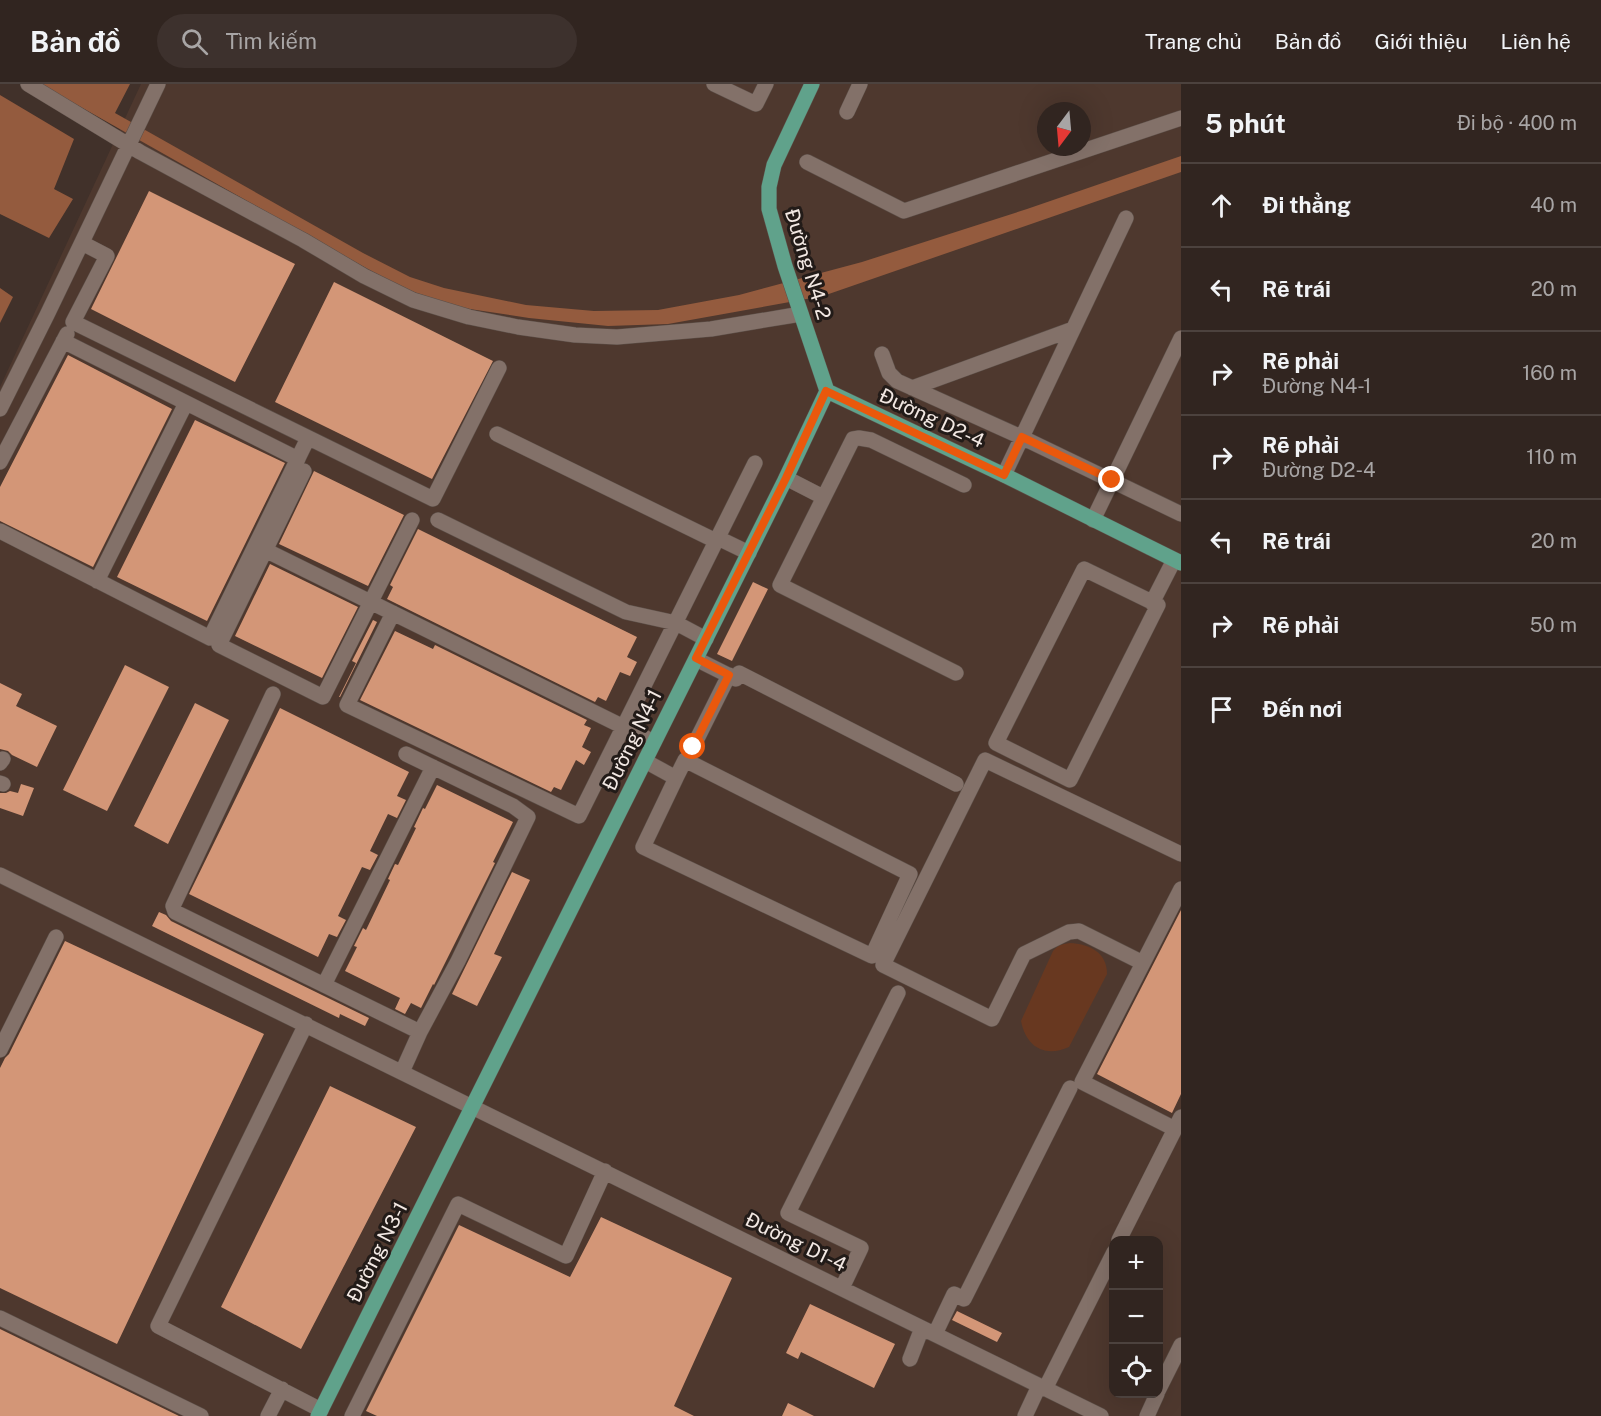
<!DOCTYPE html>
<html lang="vi">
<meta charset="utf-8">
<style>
body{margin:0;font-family:"Public Sans",sans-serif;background:#3d312d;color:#f1f3f6}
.controls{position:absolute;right:18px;bottom:18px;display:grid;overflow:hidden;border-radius:12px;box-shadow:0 6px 24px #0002}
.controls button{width:54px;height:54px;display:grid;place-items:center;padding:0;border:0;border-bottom:2px solid #4c423e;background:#312520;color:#f1f3f6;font:30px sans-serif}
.compass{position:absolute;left:1037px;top:18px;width:54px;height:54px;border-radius:50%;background:#312520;box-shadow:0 6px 24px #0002;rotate:196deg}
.stop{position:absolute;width:18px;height:18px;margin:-14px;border:4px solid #ea580c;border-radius:50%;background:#fff}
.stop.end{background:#ea580c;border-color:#fff;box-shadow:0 2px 6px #0008}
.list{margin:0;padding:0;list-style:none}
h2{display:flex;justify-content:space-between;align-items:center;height:78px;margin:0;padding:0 24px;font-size:26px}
h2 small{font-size:20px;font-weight:400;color:#a8a5a5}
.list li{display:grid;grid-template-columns:39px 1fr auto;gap:18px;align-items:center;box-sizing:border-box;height:84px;padding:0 24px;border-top:2px solid #4c423e}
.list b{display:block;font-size:22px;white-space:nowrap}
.list p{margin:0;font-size:20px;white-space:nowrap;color:#a8a5a5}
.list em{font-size:20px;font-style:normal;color:#a8a5a5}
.icon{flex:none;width:33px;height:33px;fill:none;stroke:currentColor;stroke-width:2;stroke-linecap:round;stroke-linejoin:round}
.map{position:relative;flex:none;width:1181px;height:1332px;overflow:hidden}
header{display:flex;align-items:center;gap:36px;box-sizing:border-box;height:84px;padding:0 30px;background:#312520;border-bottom:2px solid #4c423e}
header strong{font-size:28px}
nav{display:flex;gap:33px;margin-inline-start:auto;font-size:21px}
.search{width:420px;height:54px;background:#3d312d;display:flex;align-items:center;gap:15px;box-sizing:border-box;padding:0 21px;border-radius:33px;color:#a8a5a5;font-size:22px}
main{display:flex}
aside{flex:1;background:#312520}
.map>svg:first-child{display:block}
</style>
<header>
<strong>Bản đồ</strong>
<div class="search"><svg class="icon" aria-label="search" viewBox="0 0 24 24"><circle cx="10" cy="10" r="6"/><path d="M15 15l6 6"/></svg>Tìm kiếm</div>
<nav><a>Trang chủ</a><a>Bản đồ</a><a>Giới thiệu</a><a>Liên hệ</a></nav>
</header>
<main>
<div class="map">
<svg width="1181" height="1332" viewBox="0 0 1181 1332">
<rect width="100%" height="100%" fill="#41312a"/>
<path fill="#4e382e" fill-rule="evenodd" d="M141 0H1181V1332H0V303ZM1046 27H1082V63H1046ZM1114 1156H1158V1310H1114Z"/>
<path fill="#683820" d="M1070 859C1089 860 1107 868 1107 890L1069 963C1045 974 1026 963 1021 937L1053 867 1059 861Z"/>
<path fill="#945b3e" d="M40 0H130L115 29 363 169 410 193 444 204 526 221 594 227 658 226 739 211 862 178 1027 125 1181 72V88L823 212 668 240 608 242 529 234 463 224 407 206 364 183Z
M0 11 74 55 54 105 73 115 49 154 0 130Z
M0 204 13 213 0 239Z"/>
<path fill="#d39677" d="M149 107 295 180 235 298 91 225Z
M334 198 493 277 432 395 275 318Z
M68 271 172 325 93 483 0 437V403Z
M195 336 285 379 207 537 117 493Z
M314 387 404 431 368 502 279 460Z
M418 445 637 553 627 573 637 578 630 592 620 588 606 617 598 613 595 618 387 515 393 503 390 501Z
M270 480 358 523 322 594 235 552Z
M753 498 768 505 732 577 717 570Z
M373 536 377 538 340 613H339L356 579 352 577Z
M395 547 433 565 435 561 587 636 584 641 591 644 582 663 591 668 584 681 576 676 561 706 554 703 551 708 360 616Z
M125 581 169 603 107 727 63 706Z
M0 599 22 610 16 622 57 642 37 683 12 671 8 667 0 665Z
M195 619 229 636 168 760 134 742Z
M280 624 409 688 397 712 406 716 397 734 388 730 370 767 378 771 370 786 362 783 338 832 346 836 337 853 329 850 318 873 189 810Z
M21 700 34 704 23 732 0 724V709H6L10 707 18 709Z
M437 701 513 738 493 778 495 779 434 901 433 900 421 924 411 919 405 930 395 925 400 914 345 887 357 863 354 862 363 844 366 846 390 796 388 795 395 780 398 781 416 744 414 743 423 724 425 725Z
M512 788 530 796 494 870 502 873 477 922 452 910Z
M1181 826V1010L1172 1029 1097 990Z
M159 828 166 831 171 837 369 934 365 942 340 930 339 934 152 842Z
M65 857 264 950 117 1260 0 1204V984L5 974 9 970Z
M330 1002 416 1043 301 1265 221 1223Z
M601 1133 732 1194 674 1322 694 1332H377L366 1327 459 1141 570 1193Z
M810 1220 895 1260 874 1304 801 1268 798 1275 786 1269Z
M957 1227 1002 1249 997 1258 952 1236Z
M0 1245 179 1332H0Z
M788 1319 814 1332H782Z"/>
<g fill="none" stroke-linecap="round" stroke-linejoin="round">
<defs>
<path id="minor" d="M28 0 140 68 303 156 364 192 413 216 469 233 518 243 575 251 617 253 711 245 801 230
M714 0 756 20 766 0
M847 28 860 0
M807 78 904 127 1181 34
M82 159 107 172 73 238 433 415 499 284
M63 257 298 375
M882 270 889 289 897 297 1021 353 1181 430
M912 304 1073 245
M0 325 47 231 158 0
M497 350 716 457
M0 378 67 250
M304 387 219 561 323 613 412 436
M1004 391 1126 134
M786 394 823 413
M438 436 626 528 676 539 706 555
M1093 436 1181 254
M0 447 210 554 308 354
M718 454 749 469
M265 466 654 658
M1084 485 1158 521 1070 696 996 659Z
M97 497 186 319
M1152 519 1174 476
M393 529 347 621 579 732 755 379
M696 575 736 595 739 589 956 700
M956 589 780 501 853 355 859 354 871 356 964 401
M273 610 173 822 175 828 420 948
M693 663 729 591
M645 677 676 694 643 763 872 872 910 790 685 676 676 694
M0 679 3 675
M0 699 3 700
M0 791 1101 1332
M1143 879 1079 847 1069 848 1024 870 992 935 883 881 985 676 1181 770
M324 901 433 683
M306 940 158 1242 321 1326
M0 966 56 853
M402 988 420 948 458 877 528 733 513 722 406 670
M1175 1045 1082 998 1181 805
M1119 1156 1181 1033
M842 1204 861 1164 788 1129 898 909
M0 1234 201 1332
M935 1250 954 1210 964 1215 1070 1004
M910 1275 922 1244
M1045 1305 1114 1168
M1158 1307 1181 1261
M268 1332 282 1305
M352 1332 458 1120 566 1172 605 1087
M1025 1332 1039 1302
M1147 1332 1157 1310"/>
<path id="major" d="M812 0 774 81 769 103V125L785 182 827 307
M827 307 1004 391 1181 479
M318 1332 786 394 827 307"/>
</defs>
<use href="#minor" stroke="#5c4f48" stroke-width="16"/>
<use href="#major" stroke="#5c4f48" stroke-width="16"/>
<use href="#minor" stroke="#837169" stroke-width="15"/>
<use href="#major" stroke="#60a28b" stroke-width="15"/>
</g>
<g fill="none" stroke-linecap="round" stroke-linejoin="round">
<path stroke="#ea580c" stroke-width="8" d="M693 663 729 591 696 574 786 394 826 307 1004 391 1022 353 1112 396"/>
</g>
<g text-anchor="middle" stroke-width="6" stroke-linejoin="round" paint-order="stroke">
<g font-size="20" fill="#f2e8e3" stroke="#221b18">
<text transform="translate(808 180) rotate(73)" y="7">Đường N4-2</text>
<text transform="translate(932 334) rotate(25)" y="7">Đường D2-4</text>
<text transform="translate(632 656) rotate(-64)" y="7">Đường N4-1</text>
<text transform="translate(796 1158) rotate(26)" y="7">Đường D1-4</text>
<text transform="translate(377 1168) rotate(-63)" y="7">Đường N3-1</text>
</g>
</g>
</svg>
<div class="controls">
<button>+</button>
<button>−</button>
<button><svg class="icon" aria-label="locate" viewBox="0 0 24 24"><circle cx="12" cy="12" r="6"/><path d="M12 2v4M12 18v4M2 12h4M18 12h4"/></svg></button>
</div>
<svg class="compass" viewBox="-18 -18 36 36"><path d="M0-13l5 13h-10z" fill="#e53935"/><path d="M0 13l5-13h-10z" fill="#a8a5a5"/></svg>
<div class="stop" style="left:693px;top:663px"></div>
<div class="stop end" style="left:1112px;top:396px"></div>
</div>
<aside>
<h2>5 phút<small>Đi bộ · 400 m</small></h2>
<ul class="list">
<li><svg class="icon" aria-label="ahead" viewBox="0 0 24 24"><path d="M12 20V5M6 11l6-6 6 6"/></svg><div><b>Đi thẳng</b></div><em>40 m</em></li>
<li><svg class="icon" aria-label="left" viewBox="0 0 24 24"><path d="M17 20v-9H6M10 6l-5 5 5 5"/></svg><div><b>Rẽ trái</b></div><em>20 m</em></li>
<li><svg class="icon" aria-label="right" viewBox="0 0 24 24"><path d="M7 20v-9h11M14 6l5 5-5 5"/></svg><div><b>Rẽ phải</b><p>Đường N4-1</p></div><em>160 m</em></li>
<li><svg class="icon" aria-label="right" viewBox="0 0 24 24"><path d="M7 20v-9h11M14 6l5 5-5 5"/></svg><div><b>Rẽ phải</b><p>Đường D2-4</p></div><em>110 m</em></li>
<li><svg class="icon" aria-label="left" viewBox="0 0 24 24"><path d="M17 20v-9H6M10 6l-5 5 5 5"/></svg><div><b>Rẽ trái</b></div><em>20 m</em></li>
<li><svg class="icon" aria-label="right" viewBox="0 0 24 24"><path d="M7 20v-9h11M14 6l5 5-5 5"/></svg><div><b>Rẽ phải</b></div><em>50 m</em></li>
<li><svg class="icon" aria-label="arrive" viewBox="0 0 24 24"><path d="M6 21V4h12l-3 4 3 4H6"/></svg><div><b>Đến nơi</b></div></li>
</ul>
</aside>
</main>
